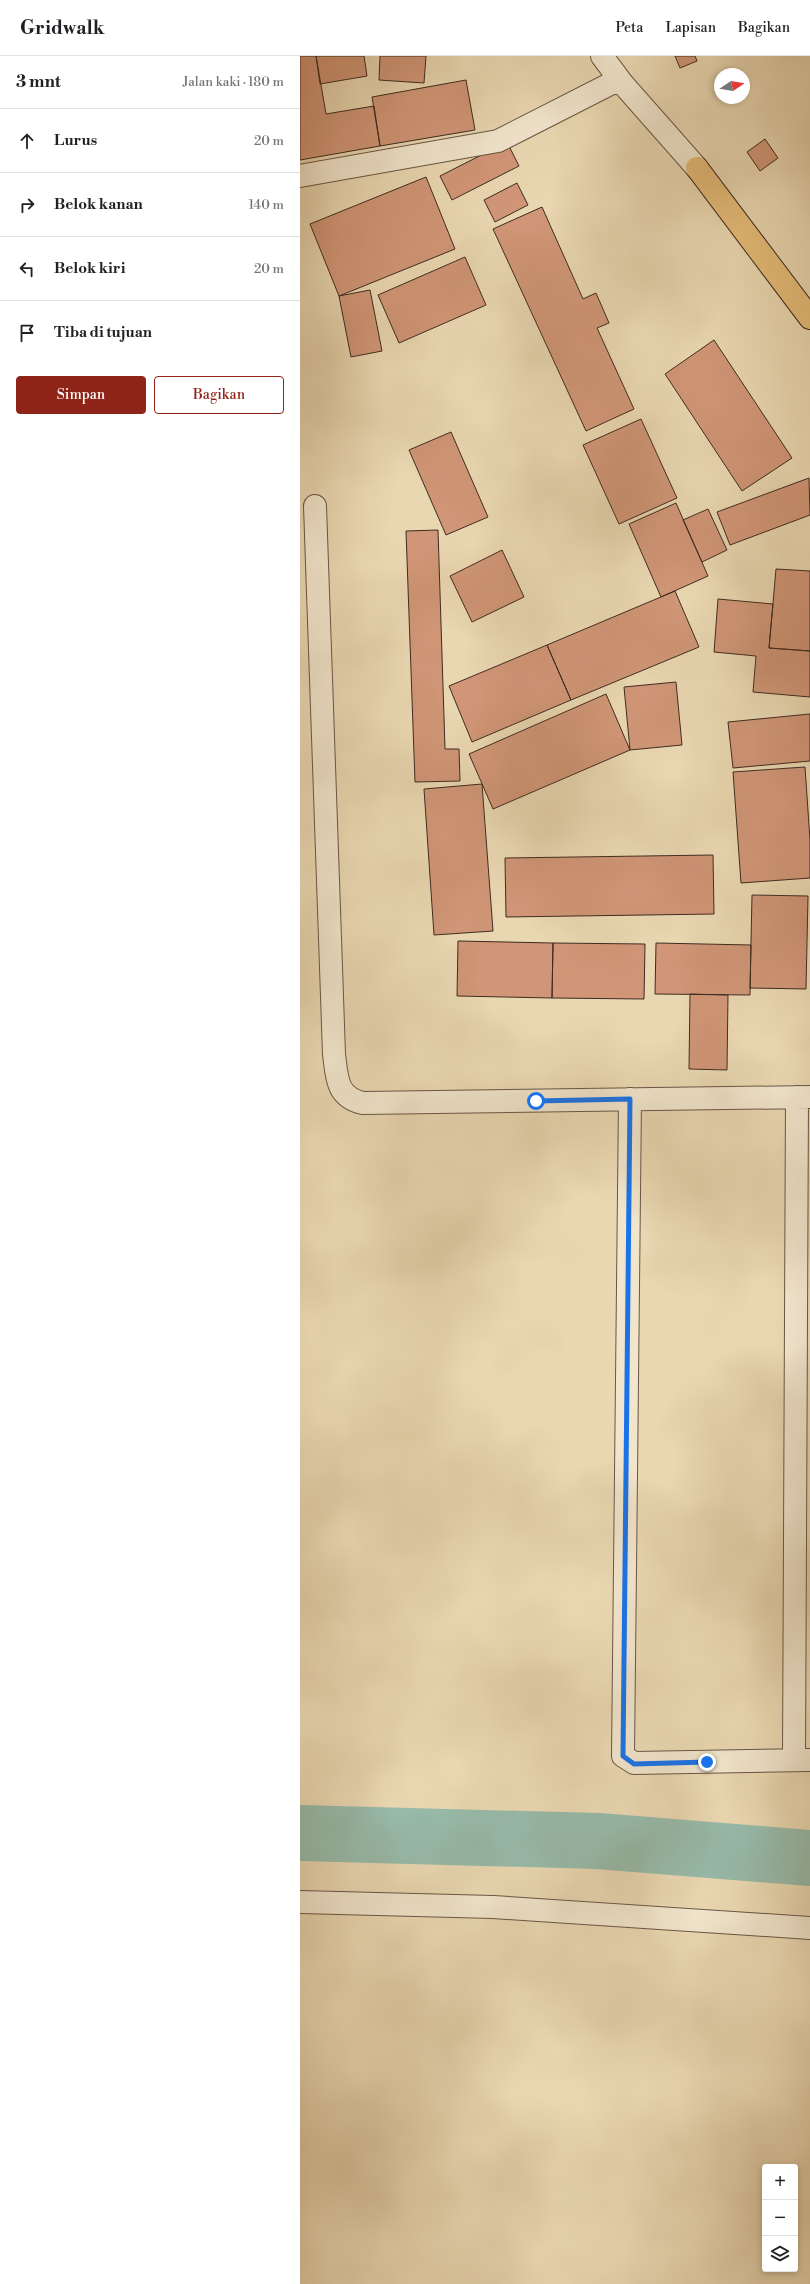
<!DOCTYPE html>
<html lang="id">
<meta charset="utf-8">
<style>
body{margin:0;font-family:"Libre Bodoni",serif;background:#f2f2f2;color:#202124}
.controls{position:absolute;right:12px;bottom:12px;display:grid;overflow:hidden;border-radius:4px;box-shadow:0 2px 6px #0003}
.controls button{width:36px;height:36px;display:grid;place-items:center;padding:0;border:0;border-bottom:1px solid #e0e0e0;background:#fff;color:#202124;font:20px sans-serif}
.compass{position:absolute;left:414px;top:12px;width:36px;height:36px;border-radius:50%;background:#fff;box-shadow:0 2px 6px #0003;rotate:78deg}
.stop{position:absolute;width:12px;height:12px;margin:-9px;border:3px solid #1a73e8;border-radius:50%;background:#fff}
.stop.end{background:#1a73e8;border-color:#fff;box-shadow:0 1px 4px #0008}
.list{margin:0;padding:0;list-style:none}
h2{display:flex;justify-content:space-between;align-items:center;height:52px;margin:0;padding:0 16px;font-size:17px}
h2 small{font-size:13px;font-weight:400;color:#757577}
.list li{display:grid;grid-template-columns:26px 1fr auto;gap:12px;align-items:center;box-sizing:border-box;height:64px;padding:0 16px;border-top:1px solid #e0e0e0}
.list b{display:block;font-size:15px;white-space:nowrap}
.list em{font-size:13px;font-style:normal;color:#757577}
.actions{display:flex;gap:8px;padding:12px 16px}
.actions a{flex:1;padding:9px 0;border:1px solid #8f2418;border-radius:4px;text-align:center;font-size:14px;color:#8f2418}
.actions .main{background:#8f2418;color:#fff}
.icon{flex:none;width:22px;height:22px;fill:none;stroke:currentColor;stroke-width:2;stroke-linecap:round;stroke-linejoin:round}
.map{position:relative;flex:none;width:510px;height:2228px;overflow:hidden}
header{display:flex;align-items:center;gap:24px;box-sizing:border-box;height:56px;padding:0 20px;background:#fff;border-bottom:1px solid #e0e0e0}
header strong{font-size:19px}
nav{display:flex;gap:22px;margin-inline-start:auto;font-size:14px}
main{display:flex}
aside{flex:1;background:#fff}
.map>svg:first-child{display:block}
</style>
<header>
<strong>Gridwalk</strong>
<nav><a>Peta</a><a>Lapisan</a><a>Bagikan</a></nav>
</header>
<main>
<aside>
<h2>3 mnt<small>Jalan kaki · 180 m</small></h2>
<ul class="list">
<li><svg class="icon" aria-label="ahead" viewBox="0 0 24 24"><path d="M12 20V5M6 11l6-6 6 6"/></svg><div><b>Lurus</b></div><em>20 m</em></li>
<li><svg class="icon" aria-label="right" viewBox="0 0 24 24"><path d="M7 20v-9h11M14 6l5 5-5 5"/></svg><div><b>Belok kanan</b></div><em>140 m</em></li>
<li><svg class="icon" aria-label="left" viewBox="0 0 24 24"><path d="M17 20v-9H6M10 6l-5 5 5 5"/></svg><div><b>Belok kiri</b></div><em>20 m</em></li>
<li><svg class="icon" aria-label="arrive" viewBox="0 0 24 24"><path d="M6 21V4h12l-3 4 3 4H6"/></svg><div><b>Tiba di tujuan</b></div></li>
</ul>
<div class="actions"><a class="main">Simpan</a><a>Bagikan</a></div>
</aside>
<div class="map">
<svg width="510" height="2228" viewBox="0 0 510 2228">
<rect width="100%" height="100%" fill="#e9d7b1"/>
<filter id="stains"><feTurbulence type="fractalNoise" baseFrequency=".005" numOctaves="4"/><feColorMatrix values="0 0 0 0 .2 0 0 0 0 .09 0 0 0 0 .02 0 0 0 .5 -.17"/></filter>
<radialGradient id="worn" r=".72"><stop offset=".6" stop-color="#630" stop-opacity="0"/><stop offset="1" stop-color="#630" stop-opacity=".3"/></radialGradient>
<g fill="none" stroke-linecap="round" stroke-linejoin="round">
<path stroke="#97baa9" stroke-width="56" d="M0 1777 298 1785 510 1802"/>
</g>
<path fill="#d09677" stroke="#3f2b21" d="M0 0H16L26 58 74 50 80 90 0 104Z
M16 0H64L67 20 20 28Z
M80 0H126L124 27 79 24Z
M375 0H395L397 5 380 12Z
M166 24 175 74 80 90 72 41Z
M465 83 478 102 460 115 447 96Z
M207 86 219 110 152 144 140 120Z
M126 121 155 193 39 240 10 168Z
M217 127 228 149 195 166 184 144Z
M242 151 283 243 296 237 309 267 297 272 334 353 286 375 193 173Z
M165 201 186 249 99 287 78 239Z
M70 234 82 295 51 301 39 240Z
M414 284 492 402 442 435 365 318Z
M341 363 377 442 319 468 283 389Z
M151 376 188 461 146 479 109 394Z
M509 422 510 459 430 489 417 456Z
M376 447 408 520 361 541 329 468Z
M408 453 427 494 402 506 383 464Z
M138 474 145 693H159L160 725 115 726 106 475Z
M202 494 224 541 172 566 150 520Z
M476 513 510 515V595L469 592Z
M375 535 399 591 271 644 247 589Z
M418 543 473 548 469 592 510 595V641L453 636 456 600 414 596Z
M247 589 271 644 172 686 149 630Z
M376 626 382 689 330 694 324 631Z
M306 638 330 694 193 753 169 698Z
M510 658V705L433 712 428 666Z
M505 711 510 784V822L441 827 433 716Z
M182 728 193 875 134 879 124 733Z
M413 799 414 858 206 861 205 802Z
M452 839 508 840 506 933 450 932Z
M158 885 253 887 252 942 157 940Z
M253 887 345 888 344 943 252 942Z
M356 887 451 889 450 939 355 938Z
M390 938 428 939 427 1014 389 1013Z"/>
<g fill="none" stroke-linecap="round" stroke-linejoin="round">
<defs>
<path id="minor" d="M302 0 322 27 397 112
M0 120 198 85 312 27H322
M15 450 34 998C37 1021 36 1041 63 1047L510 1041
M330 1043 323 1700 334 1707 510 1704
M494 1704 497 1041
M0 1846 193 1851 510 1872"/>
<path id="major" d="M397 112 510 262"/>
</defs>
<use href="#minor" stroke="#6a5645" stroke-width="24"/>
<use href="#major" stroke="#3f2b21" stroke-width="24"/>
<use href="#minor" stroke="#f1e5cc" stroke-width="22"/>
<use href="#major" stroke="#e4bc78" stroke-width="22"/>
</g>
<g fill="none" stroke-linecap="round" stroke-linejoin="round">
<path stroke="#1a73e8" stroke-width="5" d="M236 1045 330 1043 323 1700 334 1708 407 1706"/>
</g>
<rect width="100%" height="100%" filter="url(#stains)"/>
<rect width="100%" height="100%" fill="url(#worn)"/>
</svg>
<div class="controls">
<button>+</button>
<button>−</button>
<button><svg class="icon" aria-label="layers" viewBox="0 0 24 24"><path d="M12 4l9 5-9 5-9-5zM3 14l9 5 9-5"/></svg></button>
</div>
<svg class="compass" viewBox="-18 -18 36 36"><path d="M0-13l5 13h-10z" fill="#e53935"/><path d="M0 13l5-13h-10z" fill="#757577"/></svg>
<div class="stop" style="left:236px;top:1045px"></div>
<div class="stop end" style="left:407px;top:1706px"></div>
</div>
</main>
